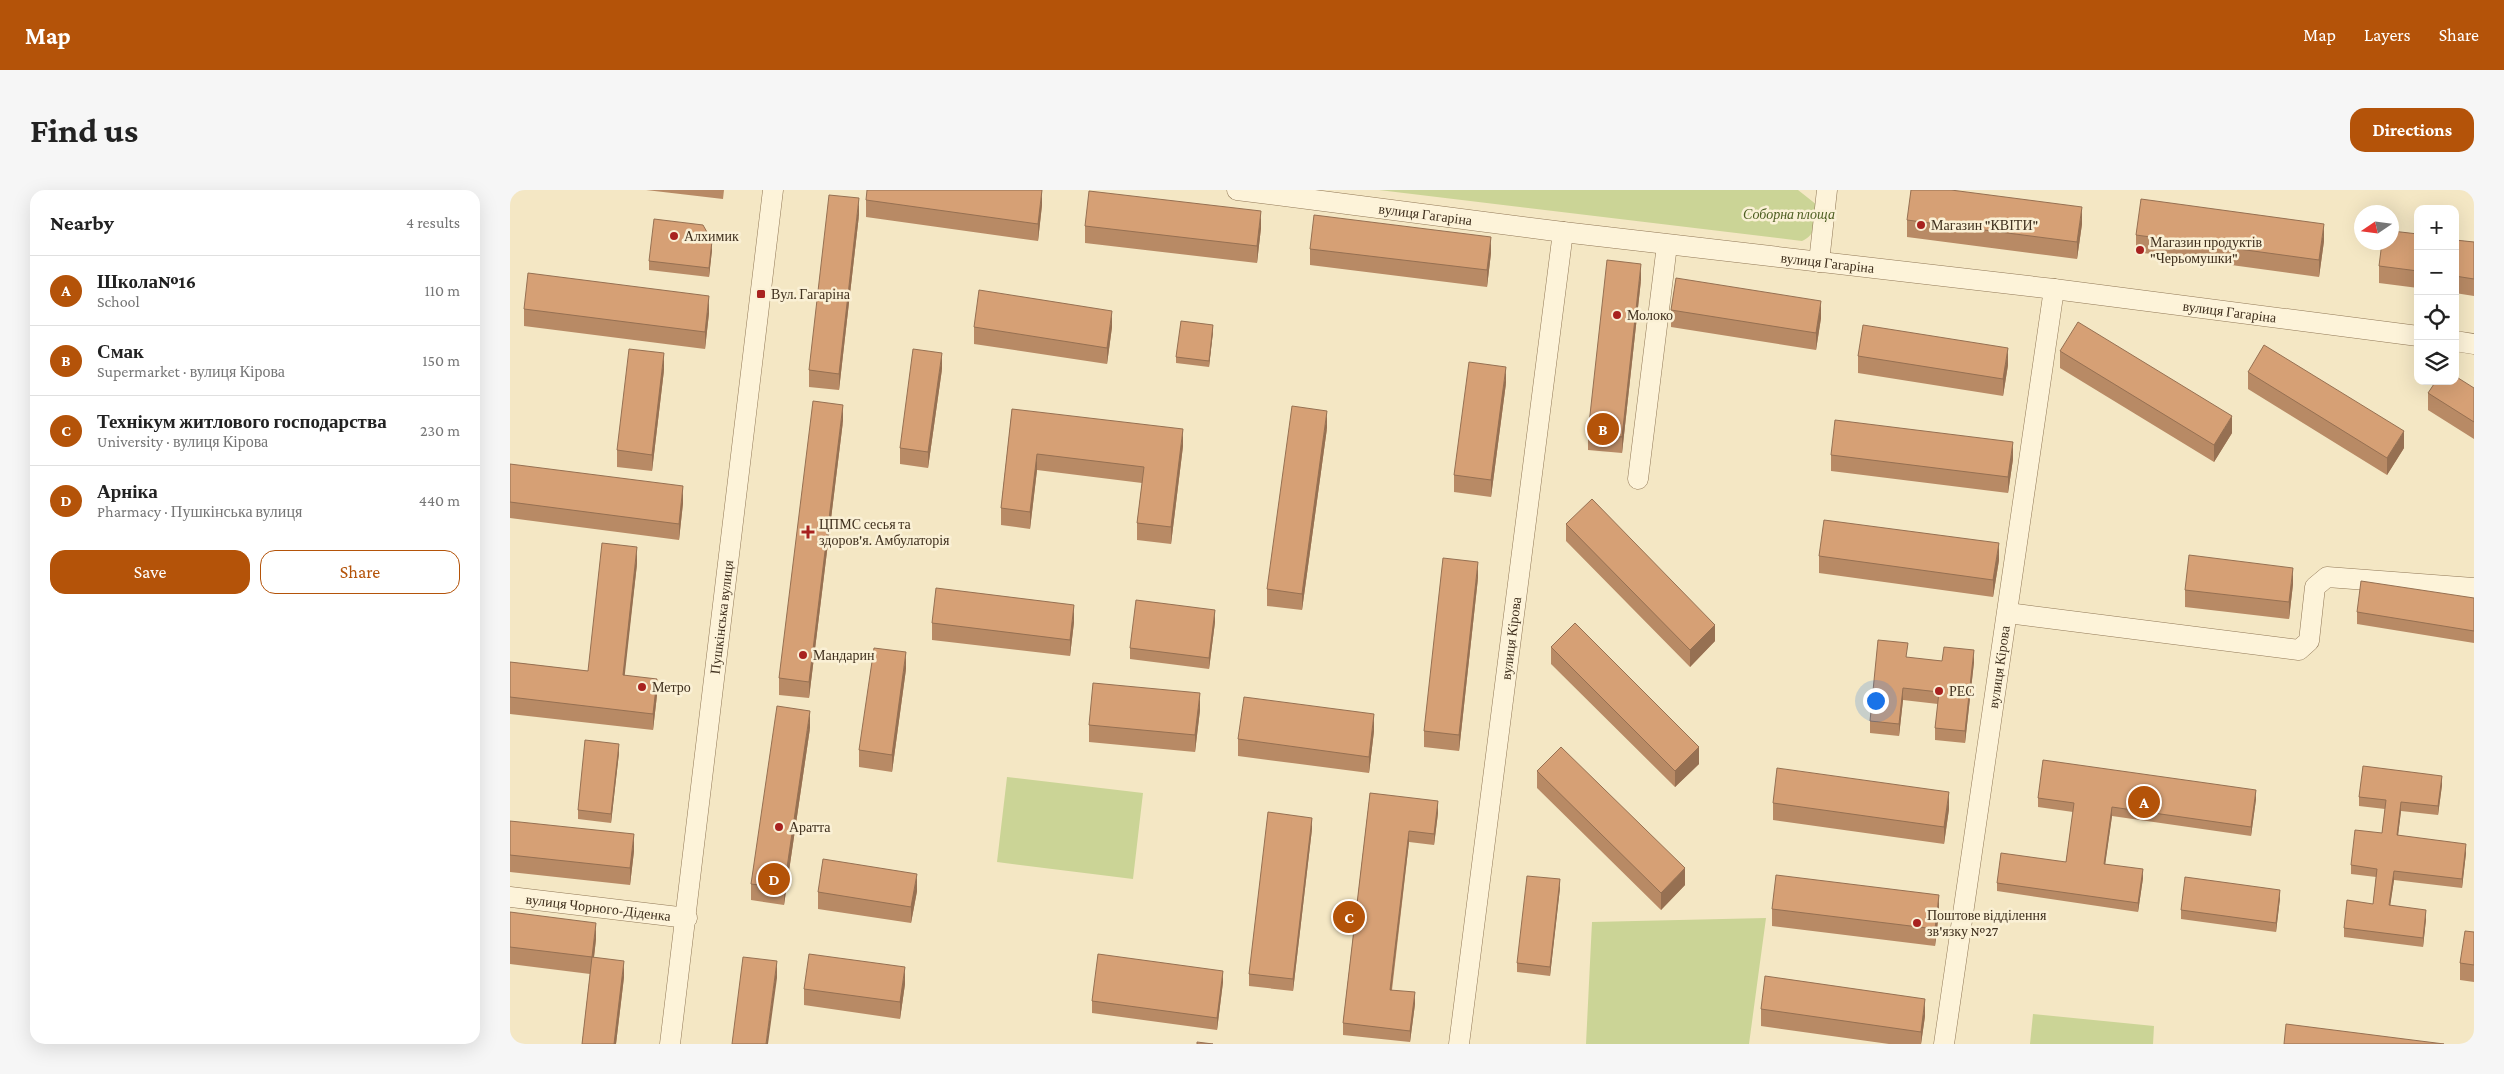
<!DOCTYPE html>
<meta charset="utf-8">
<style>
body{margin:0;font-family:"Crimson Pro",serif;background:#f6f6f6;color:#222}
.controls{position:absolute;right:15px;top:15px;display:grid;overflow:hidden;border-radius:10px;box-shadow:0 5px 20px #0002}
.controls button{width:45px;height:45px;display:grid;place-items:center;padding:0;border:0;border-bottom:1px solid #e0e0e0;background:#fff;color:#222;font:25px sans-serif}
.compass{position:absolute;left:1844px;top:15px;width:45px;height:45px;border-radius:50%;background:#fff;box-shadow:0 5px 20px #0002;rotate:257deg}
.you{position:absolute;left:1365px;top:510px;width:18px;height:18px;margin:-12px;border:4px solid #fff;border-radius:50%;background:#1a73e8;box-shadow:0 0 0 8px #1a73e833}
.badge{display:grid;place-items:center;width:32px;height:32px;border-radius:50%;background:#b45309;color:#fff;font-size:16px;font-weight:700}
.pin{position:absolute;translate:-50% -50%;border:2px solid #fff;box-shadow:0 1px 5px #0006}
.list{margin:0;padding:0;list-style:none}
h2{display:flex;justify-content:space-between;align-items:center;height:65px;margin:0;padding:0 20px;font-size:21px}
h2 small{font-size:16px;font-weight:400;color:#767676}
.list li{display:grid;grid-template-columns:32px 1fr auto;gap:15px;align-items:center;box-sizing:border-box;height:70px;padding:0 20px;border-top:1px solid #e0e0e0}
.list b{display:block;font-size:19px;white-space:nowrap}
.list p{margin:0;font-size:16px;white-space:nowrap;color:#767676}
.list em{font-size:16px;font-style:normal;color:#767676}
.actions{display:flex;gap:10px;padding:15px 20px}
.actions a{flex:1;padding:11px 0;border:1px solid #b45309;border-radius:15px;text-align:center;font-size:18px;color:#b45309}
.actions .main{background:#b45309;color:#fff}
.icon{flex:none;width:28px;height:28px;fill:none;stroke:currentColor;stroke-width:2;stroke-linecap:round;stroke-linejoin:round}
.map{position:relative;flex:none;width:1964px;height:854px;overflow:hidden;border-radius:15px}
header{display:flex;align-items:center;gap:30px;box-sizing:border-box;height:70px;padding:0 25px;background:#b45309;color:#fff}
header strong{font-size:24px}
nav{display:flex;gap:28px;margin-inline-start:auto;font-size:18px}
.intro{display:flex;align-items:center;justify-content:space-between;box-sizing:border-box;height:120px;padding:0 30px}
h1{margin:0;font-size:35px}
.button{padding:12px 22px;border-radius:15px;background:#b45309;color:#fff;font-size:18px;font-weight:700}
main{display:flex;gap:30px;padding:0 30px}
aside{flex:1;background:#fff;border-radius:15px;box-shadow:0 5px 20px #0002}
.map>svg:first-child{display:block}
</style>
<header>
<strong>Map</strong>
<nav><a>Map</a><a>Layers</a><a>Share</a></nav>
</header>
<div class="intro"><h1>Find us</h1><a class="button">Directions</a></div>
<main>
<aside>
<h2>Nearby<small>4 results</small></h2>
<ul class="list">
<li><span class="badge">A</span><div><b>Школа№16</b><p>School</p></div><em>110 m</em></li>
<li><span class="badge">B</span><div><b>Смак</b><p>Supermarket · вулиця Кірова</p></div><em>150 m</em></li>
<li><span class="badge">C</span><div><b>Технікум житлового господарства</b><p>University · вулиця Кірова</p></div><em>230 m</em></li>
<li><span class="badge">D</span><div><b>Арніка</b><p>Pharmacy · Пушкінська вулиця</p></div><em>440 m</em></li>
</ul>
<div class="actions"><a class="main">Save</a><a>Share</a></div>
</aside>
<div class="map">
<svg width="1964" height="854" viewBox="0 0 1964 854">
<rect width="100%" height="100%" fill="#f4e7c4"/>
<path fill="#cbd496" d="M869 0H1288L1307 15C1305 30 1307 45 1292 51Z
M497 587 633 603 623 689 487 672Z
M1256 728 1239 854H1076L1082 732Z
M1523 824 1644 836 1643 854H1520Z"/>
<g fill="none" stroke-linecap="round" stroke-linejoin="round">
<defs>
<g id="street">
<path id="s1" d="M727 0 1053 42 1544 99 1908 146"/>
<path d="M1309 72 1317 0"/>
<path d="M1945 151 1964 154"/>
<path d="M1128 289 1157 55"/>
<path d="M1498 423 1789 460 1799 451 1805 397 1817 387 1964 398"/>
<path id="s2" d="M0 707 177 728"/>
<path id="s3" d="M160 854 263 0"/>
<path id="s4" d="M949 854 1053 42"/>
<path id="s5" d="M1434 854 1544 99"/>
</g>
</defs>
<use href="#street" stroke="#917857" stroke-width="21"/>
<use href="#street" stroke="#fdf3d9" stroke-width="20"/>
</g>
<path fill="#b88a65" d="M136 0H214L213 9Z
M356 10 532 15 528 51 356 27Z
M349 25 329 200 299 197V180Z
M1397 30 1572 34 1567 69 1397 47Z
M575 36 751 38 747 73 575 53Z
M1908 44V98L1869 93V76Z
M1626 45 1814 51 1809 87 1626 62Z
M1945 50 1964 52V106L1945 103Z
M800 59 981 63 977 97 800 75Z
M202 60 199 87 139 80V71Z
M1131 90 1112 263 1078 260V243Z
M14 119 199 123 195 159 14 136Z
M1161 120 1311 128 1306 160 1161 137Z
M464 137H602L597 174 464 154Z
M703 142 699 177 666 173V167Z
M1550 161 1722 243 1704 272 1550 178Z
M1348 166 1498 175 1493 206 1348 183Z
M432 179 418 278 390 274V258Z
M154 180 142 281 107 277V260Z
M1738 182 1894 258 1877 285 1738 199Z
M996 193 981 307 944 302V285Z
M1964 198V249L1918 220V203Z
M502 219 673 256 661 354 627 350V333L632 293 527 280 520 339 491 335V318Z
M333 231 299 508 269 505V488Z
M817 238 792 420 757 416V399Z
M1321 265 1503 269 1498 303 1321 281Z
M0 274 173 313 169 350 0 328Z
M1056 334 1205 451 1180 477 1056 351Z
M1309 366 1489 370 1483 407 1309 383Z
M127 374 114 485 147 505 143 540 0 524V472L78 481Z
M968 388 949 561 914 557V541Z
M1783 394 1779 429 1675 417V400Z
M1964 408V453L1847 434V422Z
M564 432 560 466 422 450V433Z
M705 432 699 479 620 469V458Z
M1041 457 1189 574 1165 597 1041 474Z
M1398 468 1432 471 1464 472 1455 553 1425 550V538L1428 514 1393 510 1389 546 1360 543V531Z
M396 479 382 582 349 577V560Z
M690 520 685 562 579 552V535Z
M300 538 274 715 241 710V694Z
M864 541 859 583 728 566V549Z
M109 563 101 633 68 629V620Z
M1027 581 1175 695 1151 720 1027 598Z
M1932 595 1928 625 1891 621 1888 645 1956 663 1952 698 1884 690 1880 715 1916 729 1913 757 1834 747V738L1863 714 1866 687 1841 684V675L1872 643 1875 619 1849 616V607Z
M860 603 928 623 924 655 899 652 882 800 905 814 900 852 833 845V833Z
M1528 608 1746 609 1741 646 1602 626 1595 674 1633 688 1628 722 1487 701V693L1556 672 1563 622 1528 617Z
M1263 613 1439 619 1434 654 1263 630Z
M0 631 124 661 120 695 0 682Z
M802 639 783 801 739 796V784Z
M1050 698 1040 786 1007 782V773Z
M407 701 401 733 308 719V702Z
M1770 708 1766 742 1671 729V720Z
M1262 719 1429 722 1425 756 1262 736Z
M0 722 86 749 84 767 114 787 106 854H72L80 784 0 774Z
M1964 742V792L1950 790V773Z
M713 792 707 840 582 823V811Z
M395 794 390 829 294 815V799Z
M1251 819 1415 826 1411 854H1379L1251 836Z"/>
<path fill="#967052" d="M532 0V15L528 51V34Z
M349 8V25L329 200V184Z
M1572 17V34L1567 69V52Z
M751 21V38L747 73V56Z
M1814 34V51L1809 87V70Z
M981 47V63L977 97V80Z
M202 51V60L199 87V78Z
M1131 74V90L1112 263V247Z
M199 106V123L195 159V142Z
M1311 111V128L1306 160V143Z
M602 121V137L597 174V158Z
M703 135V142L699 177V171Z
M1498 158V175L1493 206V189Z
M154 163V180L142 281V265Z
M432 163V179L418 278V262Z
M996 177V193L981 307V290Z
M333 215V231L299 508V492Z
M817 221V238L792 420V404Z
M1722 226V243L1704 272V255Z
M673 239V256L661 354V337Z
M1894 241V258L1877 285V268Z
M1503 252V269L1498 303V287Z
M527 264V280L520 339V322Z
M173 296V313L169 350V334Z
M1489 353V370L1483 407V390Z
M127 357V374L113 501V485Z
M968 372V388L949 561V545Z
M1783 378V394L1779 429V412Z
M564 415V432L560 466V450Z
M705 420V432L699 479V468Z
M1205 435V451L1180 477V460Z
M1464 460V472L1455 553V541Z
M396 462V479L382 582V565Z
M147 489V505L143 540V524Z
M1393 498V510L1389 546V534Z
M690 503V520L685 562V545Z
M300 521V538L274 715V698Z
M864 524V541L859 583V567Z
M109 554V563L101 633V624Z
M1189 557V574L1165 597V581Z
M1932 586V595L1928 625V616Z
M1746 600V609L1741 646V637Z
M1439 602V619L1434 654V637Z
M928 611V623L924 655V644Z
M1891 612V621L1887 654V645Z
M1602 617V626L1594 683V674Z
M802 628V639L783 801V789Z
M899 641V652L880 811V800Z
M124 644V661L120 695V678Z
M1956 654V663L1952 698V689Z
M1175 678V695L1151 720V703Z
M1633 679V688L1628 722V713Z
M1884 681V690L1879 724V715Z
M407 684V701L401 733V717Z
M1050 689V698L1040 786V777Z
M1770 700V708L1766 742V733Z
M1429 705V722L1425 756V739Z
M1916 720V729L1913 757V748Z
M86 733V749L82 784V767Z
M114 771V787L106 854H104Z
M267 771V788L258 854H256Z
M395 777V794L390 829V812Z
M713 781V792L707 840V828Z
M905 802V814L900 852V841Z
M1415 809V826L1411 854V842Z"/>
<path fill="#d6a075" stroke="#967052" d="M357 0H532L528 34 356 10Z
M1401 0H1441L1572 17 1567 52 1397 30Z
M579 1 751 21 747 56 575 36Z
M319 5 349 8 329 184 299 180Z
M1631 9 1814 34 1809 70 1626 45Z
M804 25 981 47 977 80 800 59Z
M144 29 193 35 202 51 199 78 139 71Z
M1882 41 1908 44V81L1869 76 1872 52H1882Z
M1945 50 1964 52V89L1945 86Z
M1097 70 1131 74 1112 247 1078 243Z
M18 83 199 106 195 142 14 119Z
M1166 88 1311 111 1306 143 1161 120Z
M469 100 602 121 597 158 464 137Z
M671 131 703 135 699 171 666 167Z
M1568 132 1722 226 1704 255 1550 161Z
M1353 135 1498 158 1493 189 1348 166Z
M1754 155 1894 241 1877 268 1738 182Z
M119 159 154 163 142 265 107 260Z
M403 159 432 163 418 262 390 258Z
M959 172 996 177 981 290 944 285Z
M1945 186 1964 198V232L1918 203 1926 191H1945Z
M303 211 333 215 299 492 269 488Z
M782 216 817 221 792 404 757 399Z
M502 219 673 239 661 337 627 333 634 277 527 264 520 322 491 318Z
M1325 230 1503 252 1498 287 1321 265Z
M0 274 173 296 169 334 0 312Z
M1082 309 1205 435 1180 460 1056 334Z
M1314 330 1489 353 1483 390 1309 366Z
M92 353 127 357 113 485 147 489 143 524 0 507V472L78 481Z
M1679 365 1783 378 1779 412 1675 400Z
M933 368 968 372 949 545 914 541Z
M1851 391 1964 408V441L1847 422Z
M426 398 564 415 560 450 422 433Z
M626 410 705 420 699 468 620 458Z
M1065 433 1189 557 1165 581 1041 457Z
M1368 450 1398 453 1396 467 1432 471 1434 457 1464 460 1455 541 1425 538 1429 502 1393 498 1389 534 1360 531Z
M364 458 396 462 382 565 349 560Z
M583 493 690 503 685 545 579 535Z
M734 507 864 524 859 567 728 549Z
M267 516 300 521 274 698 241 694Z
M75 550 109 554 101 624 68 620Z
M1051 557 1175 678 1151 703 1027 581Z
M1533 570 1746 600 1741 637 1602 617 1594 674 1633 679 1628 713 1487 693 1491 663 1556 672 1564 613 1528 608Z
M1853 576 1932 586 1928 616 1891 612 1887 645 1956 654 1952 689 1884 681 1879 715 1916 720 1913 748 1834 738 1837 710 1863 714 1867 679 1841 675 1845 640 1872 643 1876 610 1849 607Z
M1267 578 1439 602 1434 637 1263 613Z
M860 603 928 611 924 644 899 641 880 800 905 802 900 841 833 833Z
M758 622 802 628 783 789 739 784Z
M0 631 124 644 120 678 0 665Z
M313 669 407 684 401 717 308 702Z
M1266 685 1429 705 1425 739 1262 719Z
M1017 686 1050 689 1040 777 1007 773Z
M1675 687 1770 700 1766 733 1671 720Z
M0 722 86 733 82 767 0 757Z
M1955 741 1964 742V775L1950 773Z
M299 764 395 777 390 812 294 799Z
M588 764 713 781 707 828 582 811Z
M82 767 114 771 104 854H72Z
M233 767 267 771 256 854H222Z
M1255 786 1415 809 1411 842 1251 819Z
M1776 834 1934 854H1774Z
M687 852 703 854H687Z"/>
<g fill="#a8221f" stroke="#faf0d5" stroke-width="2">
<circle cx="1411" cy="35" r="5"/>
<circle cx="164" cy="46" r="5"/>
<circle cx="1630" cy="60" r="5"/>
<rect x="246" y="99" width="10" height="10" rx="2.5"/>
<circle cx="1107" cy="125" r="5"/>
<path d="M295.5 334.5h5v5h5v5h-5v5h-5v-5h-5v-5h5z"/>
<circle cx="293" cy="465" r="5"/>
<circle cx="132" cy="497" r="5"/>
<circle cx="1429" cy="501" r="5"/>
<circle cx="269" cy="637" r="5"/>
<circle cx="1407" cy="733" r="5"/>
</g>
<g text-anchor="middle" stroke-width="5" stroke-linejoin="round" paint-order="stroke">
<g font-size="14" fill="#3f2f1d" stroke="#faf0d5">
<text dy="5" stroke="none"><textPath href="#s1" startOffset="190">вулиця Гагаріна</textPath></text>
<text dy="5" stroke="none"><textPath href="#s1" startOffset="595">вулиця Гагаріна</textPath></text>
<text dy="5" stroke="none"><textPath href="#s1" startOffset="1000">вулиця Гагаріна</textPath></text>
<text dy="5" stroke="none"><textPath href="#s3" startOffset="430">Пушкінська вулиця</textPath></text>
<text dy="5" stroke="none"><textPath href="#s4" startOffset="409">вулиця Кірова</textPath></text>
<text dy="5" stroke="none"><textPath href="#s5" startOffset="381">вулиця Кірова</textPath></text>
<text dy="5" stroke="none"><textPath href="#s2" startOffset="89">вулиця Чорного-Діденка</textPath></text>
</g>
<g font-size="14" font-style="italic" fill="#4d5e21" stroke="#faf0d5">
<text x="1279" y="29">Соборна площа</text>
</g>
<g font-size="14" fill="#3f2f1d" stroke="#faf0d5" text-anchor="start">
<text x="1421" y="40">Магазин "КВІТИ"</text>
<text x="174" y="51">Алхимик</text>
<text x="1640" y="57">Магазин продуктів<tspan x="1640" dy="16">"Черьомушки"</tspan></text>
<text x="261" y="109">Вул. Гагаріна</text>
<text x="1117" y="130">Молоко</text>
<text x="309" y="339">ЦПМС сесья та<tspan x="309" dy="16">здоров'я. Амбулаторія</tspan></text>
<text x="303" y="470">Мандарин</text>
<text x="142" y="502">Метро</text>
<text x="1439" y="506">РЕС</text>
<text x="279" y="642">Аратта</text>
<text x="1417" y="730">Поштове відділення<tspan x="1417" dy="16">зв'язку №27</tspan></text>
</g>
</g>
</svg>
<div class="controls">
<button>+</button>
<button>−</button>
<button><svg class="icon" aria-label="locate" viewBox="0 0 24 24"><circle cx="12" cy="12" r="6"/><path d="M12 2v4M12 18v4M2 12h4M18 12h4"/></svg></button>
<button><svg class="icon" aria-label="layers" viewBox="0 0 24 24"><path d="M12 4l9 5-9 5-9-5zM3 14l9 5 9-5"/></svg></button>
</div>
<svg class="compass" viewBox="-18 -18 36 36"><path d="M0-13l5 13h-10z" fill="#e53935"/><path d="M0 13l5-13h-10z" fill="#767676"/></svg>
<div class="you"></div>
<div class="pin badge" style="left:1634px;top:612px">A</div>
<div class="pin badge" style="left:1093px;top:239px">B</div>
<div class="pin badge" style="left:839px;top:727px">C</div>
<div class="pin badge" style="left:264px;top:689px">D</div>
</div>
</main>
